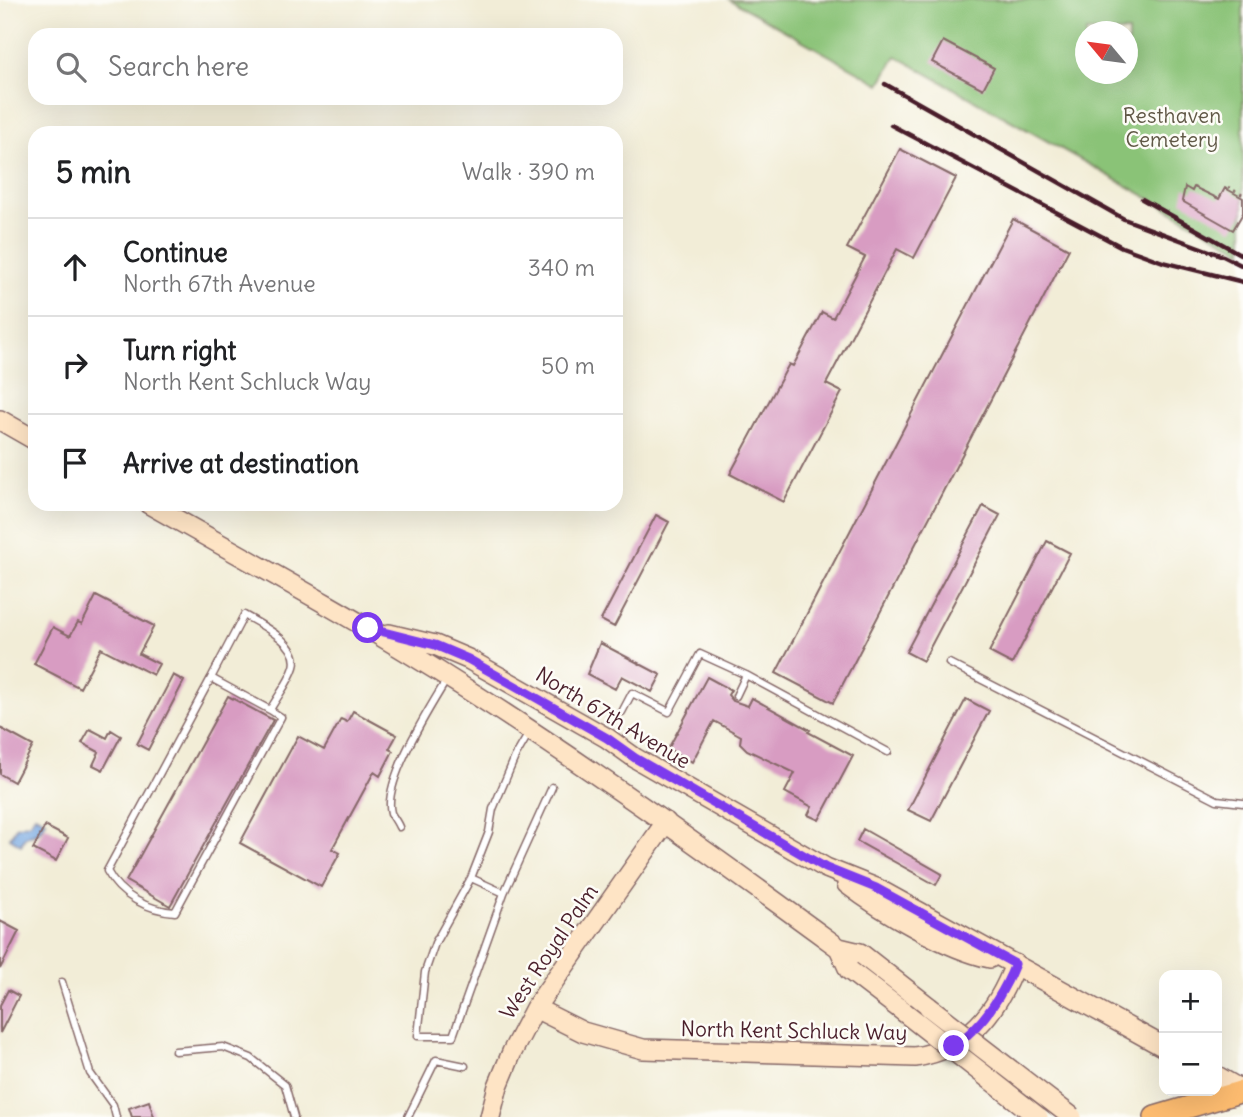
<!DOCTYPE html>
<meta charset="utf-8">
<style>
body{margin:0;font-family:Delius,sans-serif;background:#f6f6f6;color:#202124}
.controls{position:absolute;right:21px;bottom:21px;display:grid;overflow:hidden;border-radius:14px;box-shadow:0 7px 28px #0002}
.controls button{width:63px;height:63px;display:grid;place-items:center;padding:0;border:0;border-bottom:2px solid #e0e0e0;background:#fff;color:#202124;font:35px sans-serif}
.compass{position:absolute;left:1075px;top:21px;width:63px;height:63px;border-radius:50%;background:#fff;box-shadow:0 7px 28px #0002;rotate:299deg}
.stop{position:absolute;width:21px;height:21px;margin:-16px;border:5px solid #7c3aed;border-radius:50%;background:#fff}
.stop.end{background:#7c3aed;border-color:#fff;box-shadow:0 2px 7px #0008}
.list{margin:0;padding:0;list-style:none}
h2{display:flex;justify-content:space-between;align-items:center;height:91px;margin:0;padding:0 28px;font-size:30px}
h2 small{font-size:23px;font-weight:400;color:#757577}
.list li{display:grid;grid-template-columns:46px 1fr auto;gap:21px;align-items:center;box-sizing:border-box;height:98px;padding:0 28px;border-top:2px solid #e0e0e0}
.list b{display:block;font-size:26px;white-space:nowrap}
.list p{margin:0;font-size:23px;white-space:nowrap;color:#757577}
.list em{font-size:23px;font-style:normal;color:#757577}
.icon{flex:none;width:38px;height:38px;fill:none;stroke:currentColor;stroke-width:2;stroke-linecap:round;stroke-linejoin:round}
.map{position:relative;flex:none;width:1243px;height:1117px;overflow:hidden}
.search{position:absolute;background:#fff;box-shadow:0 7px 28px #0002;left:28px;top:28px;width:595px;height:77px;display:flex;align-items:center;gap:18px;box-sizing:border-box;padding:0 24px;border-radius:21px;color:#757577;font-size:26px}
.panel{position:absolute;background:#fff;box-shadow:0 7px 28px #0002;left:28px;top:126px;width:595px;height:385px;border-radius:21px}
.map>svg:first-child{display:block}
</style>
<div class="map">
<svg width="1243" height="1117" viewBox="0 0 1243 1117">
<rect width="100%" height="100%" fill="#fdfcf7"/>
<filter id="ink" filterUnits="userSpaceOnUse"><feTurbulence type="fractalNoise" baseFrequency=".0143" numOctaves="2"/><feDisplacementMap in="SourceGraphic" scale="14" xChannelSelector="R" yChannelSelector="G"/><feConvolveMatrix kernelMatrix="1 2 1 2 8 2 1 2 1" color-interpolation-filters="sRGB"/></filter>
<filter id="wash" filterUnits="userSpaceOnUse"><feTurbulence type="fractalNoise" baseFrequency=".00686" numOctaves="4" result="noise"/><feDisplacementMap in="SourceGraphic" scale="28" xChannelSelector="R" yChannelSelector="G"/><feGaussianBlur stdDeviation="1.57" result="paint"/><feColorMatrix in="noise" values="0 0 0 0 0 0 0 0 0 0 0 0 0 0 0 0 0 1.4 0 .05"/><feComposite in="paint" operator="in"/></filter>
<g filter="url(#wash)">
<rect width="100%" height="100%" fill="#f2edd7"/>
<path fill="#8ac377" stroke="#6a7151" stroke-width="2" fill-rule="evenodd" d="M730 0H1243V251L896 56 880 84ZM1086 32H1128V74H1086Z"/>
<path fill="#77a8e2" stroke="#606486" stroke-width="2" d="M35 815 46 821 39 832 25 837 21 845 10 838 16 827 30 823Z"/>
<g id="blocks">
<path fill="#d89cc2" d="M943 41 994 68 983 89 932 62Z
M900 149 956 178 914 258 897 249 826 384 842 392 784 502 730 474 789 364 793 366 822 312 833 318 865 257 847 248Z
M1185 187 1192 191 1194 187 1219 199 1225 188 1243 198V213L1233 230 1182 201Z
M1013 219 1069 249 833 703 776 673Z
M983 506 1000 515 923 661 906 652Z
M656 515 669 522 614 627 601 620Z
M1047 541 1070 553 1012 664 989 652Z
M96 596 154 626 139 654 159 664 153 675 101 648 80 688 34 664 53 627 70 636 78 622 82 624Z
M600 643 661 675 652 692 622 676 615 689 587 674Z
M173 675 184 681 148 750 137 744Z
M707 677 731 690 728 695 733 701 748 706 752 698 810 730 808 732 853 756 819 820 808 815 812 807 785 792 795 773 747 750 740 743 741 736 714 721 692 762 668 749Z
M228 696 273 720 170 906 126 881Z
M966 699 989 711 931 821 908 810Z
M353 711 397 735 389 749 393 751 380 776 374 772 332 849 340 853 321 887 240 843 298 736 324 750 341 719 347 722Z
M0 728 33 746 14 782 0 774Z
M90 729 107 738 111 730 121 736 103 770 93 765 99 752 82 743Z
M45 826 68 838 56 861 33 849Z
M863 829 942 874 936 885 857 841Z
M0 921 19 931 0 969Z
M8 990 19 996 0 1033V1005Z
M149 1101 154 1117H132L129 1108Z"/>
</g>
</g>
<g filter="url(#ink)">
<use href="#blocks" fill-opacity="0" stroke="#856767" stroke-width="2"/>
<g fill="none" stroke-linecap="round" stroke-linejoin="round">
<defs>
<path id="service" d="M244 615C260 624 301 644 294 667 290 681 277 697 270 710L211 678Z
M949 663 1217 800 1243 803
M211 678 107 871C120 896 148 910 175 912L281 717 270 710
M736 696 746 675 888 752
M622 712 632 693 669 712 700 654 746 675
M399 827C397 822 393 817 391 813 382 782 431 706 447 679
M471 878 504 893 453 1036H418L425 972 435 943 471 878 489 832 493 809 515 757 529 733
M504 893 552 787
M62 982 90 1073 113 1105 116 1117
M175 1051 223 1047 251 1058 285 1085 294 1117
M408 1117 436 1060 465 1066"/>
<path id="secondary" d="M0 420 35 440
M149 504C246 559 344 612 438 671 576 757 708 852 839 948L860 953 929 1007
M389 634 435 645 468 659 607 738 635 758 826 868 876 888 1164 1047
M847 884C882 911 947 949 990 958
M839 948 849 970 904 1012
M535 1008 583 1032 643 1049 915 1057C968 1049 997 1012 1015 964
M1217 1076 1243 1091
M490 1117 498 1086 512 1052 535 1008 666 822"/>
<path id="trunk" d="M1155 1117 1243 1091"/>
</defs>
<use href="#service" stroke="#856767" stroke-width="9"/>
<use href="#secondary" stroke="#856767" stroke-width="22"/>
<use href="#trunk" stroke="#856767" stroke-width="24"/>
<path stroke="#856767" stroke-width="2.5" stroke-dasharray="2 5" stroke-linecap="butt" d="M1228 187 1243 195"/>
<use href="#service" stroke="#fff" stroke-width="6"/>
<use href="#secondary" stroke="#fee4c5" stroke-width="19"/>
<use href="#trunk" stroke="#fdbc6f" stroke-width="21"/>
<path stroke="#4a1f2b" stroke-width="4.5" d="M885 84 1124 219 1223 256 1243 266
M891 125 1122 247 1163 262 1243 282
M1142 199 1240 254"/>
<defs>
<path id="secondary-bridge" d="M929 1007 1072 1117
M904 1012 1038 1117"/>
</defs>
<use href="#secondary-bridge" stroke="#856767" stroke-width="22" stroke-linecap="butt"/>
<use href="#secondary-bridge" stroke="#fee4c5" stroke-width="19"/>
</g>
</g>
<g fill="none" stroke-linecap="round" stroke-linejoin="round" filter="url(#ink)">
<path stroke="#7c3aed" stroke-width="9" d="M368 628 435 645 468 659 607 738 635 758 826 868 876 888 1015 964C1002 997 983 1025 954 1046"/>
</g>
<g text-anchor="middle" stroke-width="5" stroke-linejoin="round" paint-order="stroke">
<g font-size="21" fill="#605846" stroke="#fdfcf7">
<text x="1172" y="123">Resthaven<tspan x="1172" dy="24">Cemetery</tspan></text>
</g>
<g font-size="21" fill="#4a1f2b" stroke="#fdfcf7">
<text transform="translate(613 718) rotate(31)" y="7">North 67th Avenue</text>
<text transform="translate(549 952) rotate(-56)" y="7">West Royal Palm</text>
<text transform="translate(794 1031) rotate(1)" y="7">North Kent Schluck Way</text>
</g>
</g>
</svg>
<div class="controls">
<button>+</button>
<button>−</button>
</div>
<svg class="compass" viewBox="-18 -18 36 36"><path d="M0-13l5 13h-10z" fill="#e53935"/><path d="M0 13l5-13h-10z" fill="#757577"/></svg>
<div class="stop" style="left:368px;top:628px"></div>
<div class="stop end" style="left:954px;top:1046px"></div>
<div class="search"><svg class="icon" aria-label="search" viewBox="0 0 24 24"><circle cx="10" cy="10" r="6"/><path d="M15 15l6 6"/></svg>Search here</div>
<section class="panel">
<h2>5 min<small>Walk · 390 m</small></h2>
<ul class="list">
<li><svg class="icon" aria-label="ahead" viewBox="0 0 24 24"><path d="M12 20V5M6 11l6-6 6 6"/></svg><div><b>Continue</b><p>North 67th Avenue</p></div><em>340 m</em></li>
<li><svg class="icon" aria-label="right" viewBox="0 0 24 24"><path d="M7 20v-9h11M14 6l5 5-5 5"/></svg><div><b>Turn right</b><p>North Kent Schluck Way</p></div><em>50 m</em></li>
<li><svg class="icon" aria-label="arrive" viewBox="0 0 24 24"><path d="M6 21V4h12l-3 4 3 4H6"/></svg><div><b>Arrive at destination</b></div></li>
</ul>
</section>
</div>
